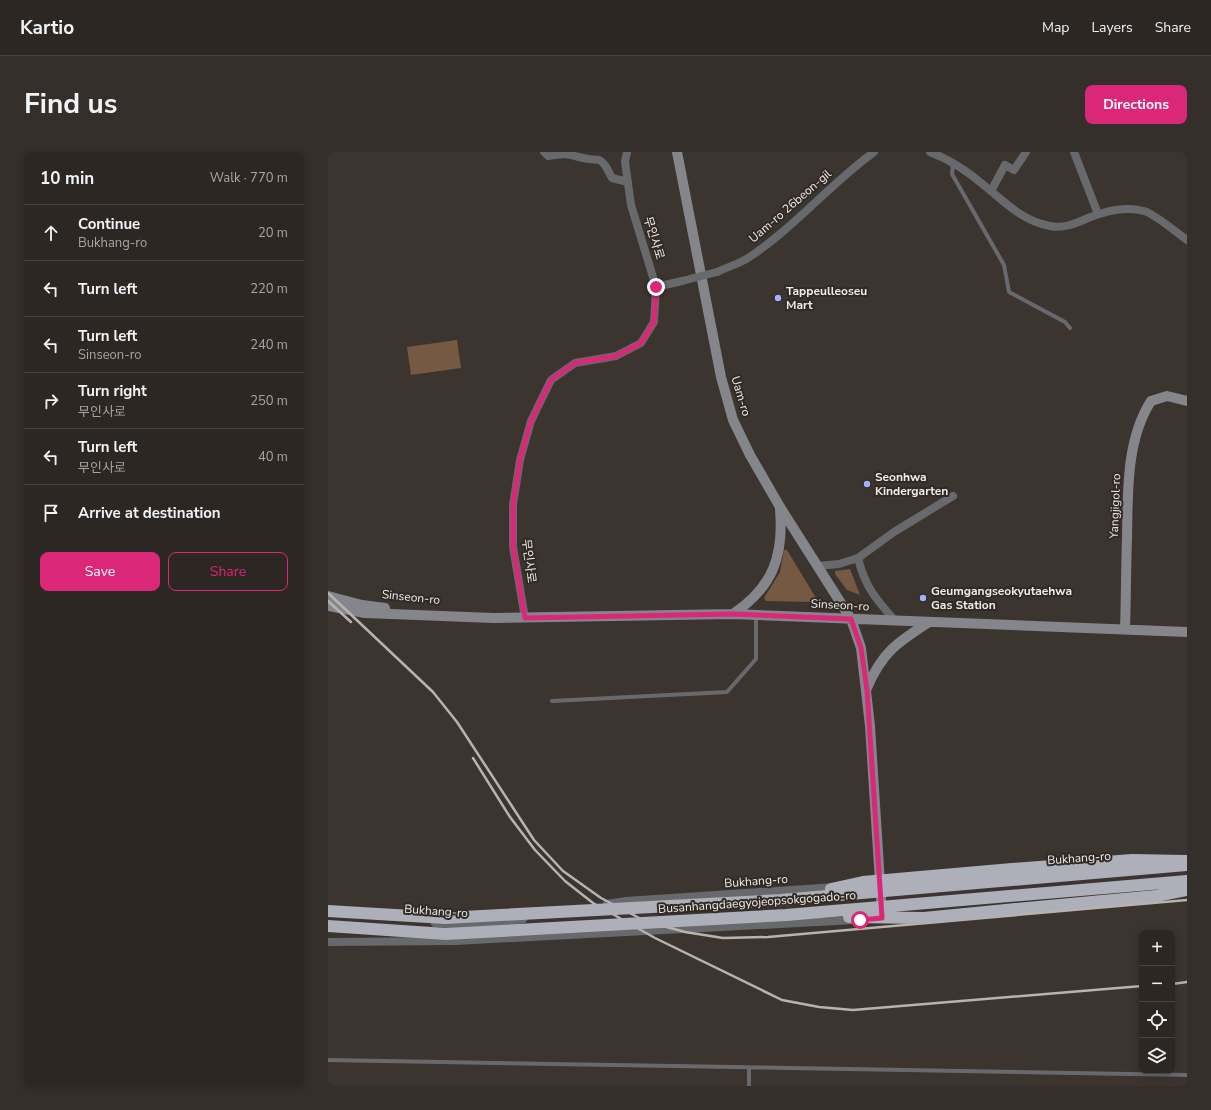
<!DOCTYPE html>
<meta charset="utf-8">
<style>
body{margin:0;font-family:"Nunito Sans","Noto Sans KR",sans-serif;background:#342f2b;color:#f1f3f6}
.controls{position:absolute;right:12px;bottom:12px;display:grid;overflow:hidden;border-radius:8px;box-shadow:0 2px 10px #0003}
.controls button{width:36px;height:36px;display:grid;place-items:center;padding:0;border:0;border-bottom:1px solid #484441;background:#2c2723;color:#f1f3f6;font:20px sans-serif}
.stop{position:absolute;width:12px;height:12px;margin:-9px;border:3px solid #db2777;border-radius:50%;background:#fff}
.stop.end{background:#db2777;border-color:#fff;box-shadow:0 1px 4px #0008}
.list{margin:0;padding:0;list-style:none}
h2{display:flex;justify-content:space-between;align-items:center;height:52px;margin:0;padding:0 16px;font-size:17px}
h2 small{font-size:13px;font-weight:400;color:#a6a5a6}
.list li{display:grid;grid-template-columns:26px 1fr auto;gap:12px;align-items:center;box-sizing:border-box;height:56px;padding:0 16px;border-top:1px solid #484441}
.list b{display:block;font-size:15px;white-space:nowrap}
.list p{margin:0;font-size:13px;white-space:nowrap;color:#a6a5a6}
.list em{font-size:13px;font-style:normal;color:#a6a5a6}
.actions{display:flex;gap:8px;padding:12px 16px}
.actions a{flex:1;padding:9px 0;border:1px solid #db2777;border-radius:8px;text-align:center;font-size:14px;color:#db2777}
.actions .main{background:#db2777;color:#fff}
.icon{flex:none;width:22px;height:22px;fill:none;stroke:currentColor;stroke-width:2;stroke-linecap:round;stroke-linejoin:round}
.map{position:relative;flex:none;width:859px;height:934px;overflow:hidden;border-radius:8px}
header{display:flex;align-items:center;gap:24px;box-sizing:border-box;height:56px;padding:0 20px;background:#2c2723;border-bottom:1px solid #484441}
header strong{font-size:19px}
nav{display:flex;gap:22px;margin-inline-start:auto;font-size:14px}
.intro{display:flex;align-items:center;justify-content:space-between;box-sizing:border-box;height:96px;padding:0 24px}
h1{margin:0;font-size:28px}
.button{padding:10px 18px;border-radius:8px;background:#db2777;color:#fff;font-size:14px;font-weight:700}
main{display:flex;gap:24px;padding:0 24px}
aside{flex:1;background:#2c2723;border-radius:8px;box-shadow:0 2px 10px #0003}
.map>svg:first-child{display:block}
</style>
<header>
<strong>Kartio</strong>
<nav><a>Map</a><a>Layers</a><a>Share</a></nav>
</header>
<div class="intro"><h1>Find us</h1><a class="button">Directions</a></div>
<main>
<aside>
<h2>10 min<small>Walk · 770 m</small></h2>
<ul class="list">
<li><svg class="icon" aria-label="ahead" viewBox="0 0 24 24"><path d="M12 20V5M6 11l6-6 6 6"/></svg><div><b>Continue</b><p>Bukhang-ro</p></div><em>20 m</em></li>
<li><svg class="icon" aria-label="left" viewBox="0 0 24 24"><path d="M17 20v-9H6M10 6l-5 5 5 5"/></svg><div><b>Turn left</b></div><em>220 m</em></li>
<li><svg class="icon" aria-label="left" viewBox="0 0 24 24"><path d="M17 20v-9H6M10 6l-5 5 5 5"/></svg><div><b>Turn left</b><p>Sinseon-ro</p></div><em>240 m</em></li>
<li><svg class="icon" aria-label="right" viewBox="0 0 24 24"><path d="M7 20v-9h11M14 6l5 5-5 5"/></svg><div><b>Turn right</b><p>무인사로</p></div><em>250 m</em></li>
<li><svg class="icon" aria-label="left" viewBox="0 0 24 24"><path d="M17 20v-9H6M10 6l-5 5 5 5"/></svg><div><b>Turn left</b><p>무인사로</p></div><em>40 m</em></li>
<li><svg class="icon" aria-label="arrive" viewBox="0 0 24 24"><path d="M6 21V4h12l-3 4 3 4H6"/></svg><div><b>Arrive at destination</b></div></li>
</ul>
<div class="actions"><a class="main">Save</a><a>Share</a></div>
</aside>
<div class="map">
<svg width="859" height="934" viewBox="0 0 859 934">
<rect width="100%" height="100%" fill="#3b342f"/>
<path fill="#765943" d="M129 188 133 216 83 223 79 195Z
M456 398H459L488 446 485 450 438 449 436 446 452 420Z
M522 417 532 443 519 438 507 422V419Z"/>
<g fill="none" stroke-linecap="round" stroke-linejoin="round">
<path stroke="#68696d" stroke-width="4" d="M625 12 624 22 676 113 681 140 737 170 742 176
M224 549 399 540 428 507V463
M0 908 859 923
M421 934V915"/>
<path stroke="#68696d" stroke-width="8" d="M216 0 220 4C243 0 242 4 261 7 264 8 268 7 271 8 277 10 281 21 284 26L300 30
M602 0C623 8 642 21 658 35 679 52 695 69 722 74 735 77 749 71 760 66 777 59 798 54 816 59 827 62 849 81 859 88
M746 0 770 62
M663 39 677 13 686 18 698 0
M389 120C399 115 411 112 420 106 466 76 502 32 546 0
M328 135 354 129
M530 406C537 435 548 447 567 469
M489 414 511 412 530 406 566 380 625 344
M197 466 185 395V353L192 308 203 269 223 228 247 211 288 204 313 191 326 170 328 135 303 53 297 10 299 0
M279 752 298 749 507 735
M107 771 149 774 195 767
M0 790 127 789 527 768"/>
<path stroke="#84868c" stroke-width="10" d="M349 0 393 225 405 268 422 303 452 355 523 467 533 496 542 574 554 762
M0 444 34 453 57 456
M0 454 37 461 165 466 405 462 859 480
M405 462C445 435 456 404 452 357
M797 477C798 447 798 416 799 385 800 340 798 288 823 249L839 244 859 249
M539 536C554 500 570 490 601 470"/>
<path stroke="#adb0b9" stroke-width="12" d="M684 717 804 708 858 709
M688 757 828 744 859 738"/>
<path stroke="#b9b3b0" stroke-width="2.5" d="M0 441 105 540 129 570 206 688 235 719 273 746 317 769 357 780 395 786 440 785 859 748
M0 449 23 470
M145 606 182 665 207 698 237 729 265 751 327 786 454 848 491 855 525 858 814 834
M844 832 859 830"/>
<path stroke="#68696d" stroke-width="8" d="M354 129 389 120"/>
<path stroke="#adb0b9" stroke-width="12" d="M503 737 535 730 684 717
M0 759 117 766 453 748 859 713
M521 765 596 766 688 757
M0 774 118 782 458 763 859 729"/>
</g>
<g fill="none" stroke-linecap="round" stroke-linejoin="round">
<path stroke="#db2777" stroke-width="5" d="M328 135 326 170 313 191 288 204 247 211 223 228 203 269 192 308 185 353V395L197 466 405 462 523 467 533 496 539 538 554 766 532 768"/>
</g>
<g fill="#9fb3fd" stroke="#312a25" stroke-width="1.5">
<circle cx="450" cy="146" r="4"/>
<circle cx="539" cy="332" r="4"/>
<circle cx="595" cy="446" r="4"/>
</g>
<g text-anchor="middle" stroke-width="4" stroke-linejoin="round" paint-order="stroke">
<g font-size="12" fill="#f0ebe8" stroke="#312a25">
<text transform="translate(462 54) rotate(-41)" y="4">Uam-ro 26beon-gil</text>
<text transform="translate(326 86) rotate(73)" y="4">무인사로</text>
<text transform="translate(413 244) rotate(73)" y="4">Uam-ro</text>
<text transform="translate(787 354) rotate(-88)" y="4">Yangjigol-ro</text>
<text transform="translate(201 409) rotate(83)" y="4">무인사로</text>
<text transform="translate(83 445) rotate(6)" y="4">Sinseon-ro</text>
<text transform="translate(512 453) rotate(3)" y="4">Sinseon-ro</text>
<text transform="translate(751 706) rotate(-4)" y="4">Bukhang-ro</text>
<text transform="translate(428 729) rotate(-4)" y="4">Bukhang-ro</text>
<text transform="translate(429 750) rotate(-4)" y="4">Busanhangdaegyojeopsokgogado-ro</text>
<text transform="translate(108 759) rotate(4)" y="4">Bukhang-ro</text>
</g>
<g font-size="12" font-weight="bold" fill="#f0ebe8" stroke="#312a25" text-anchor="start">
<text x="458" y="143">Tappeulleoseu<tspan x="458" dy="14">Mart</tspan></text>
<text x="547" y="329">Seonhwa<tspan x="547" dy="14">Kindergarten</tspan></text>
<text x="603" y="443">Geumgangseokyutaehwa<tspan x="603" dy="14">Gas Station</tspan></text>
</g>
</g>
</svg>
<div class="controls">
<button>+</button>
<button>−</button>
<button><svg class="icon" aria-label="locate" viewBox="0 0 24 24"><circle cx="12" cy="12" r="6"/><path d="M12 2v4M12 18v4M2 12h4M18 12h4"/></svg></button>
<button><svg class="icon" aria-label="layers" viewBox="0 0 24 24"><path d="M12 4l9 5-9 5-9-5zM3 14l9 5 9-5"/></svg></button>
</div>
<div class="stop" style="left:532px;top:768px"></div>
<div class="stop end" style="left:328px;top:135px"></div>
</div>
</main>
